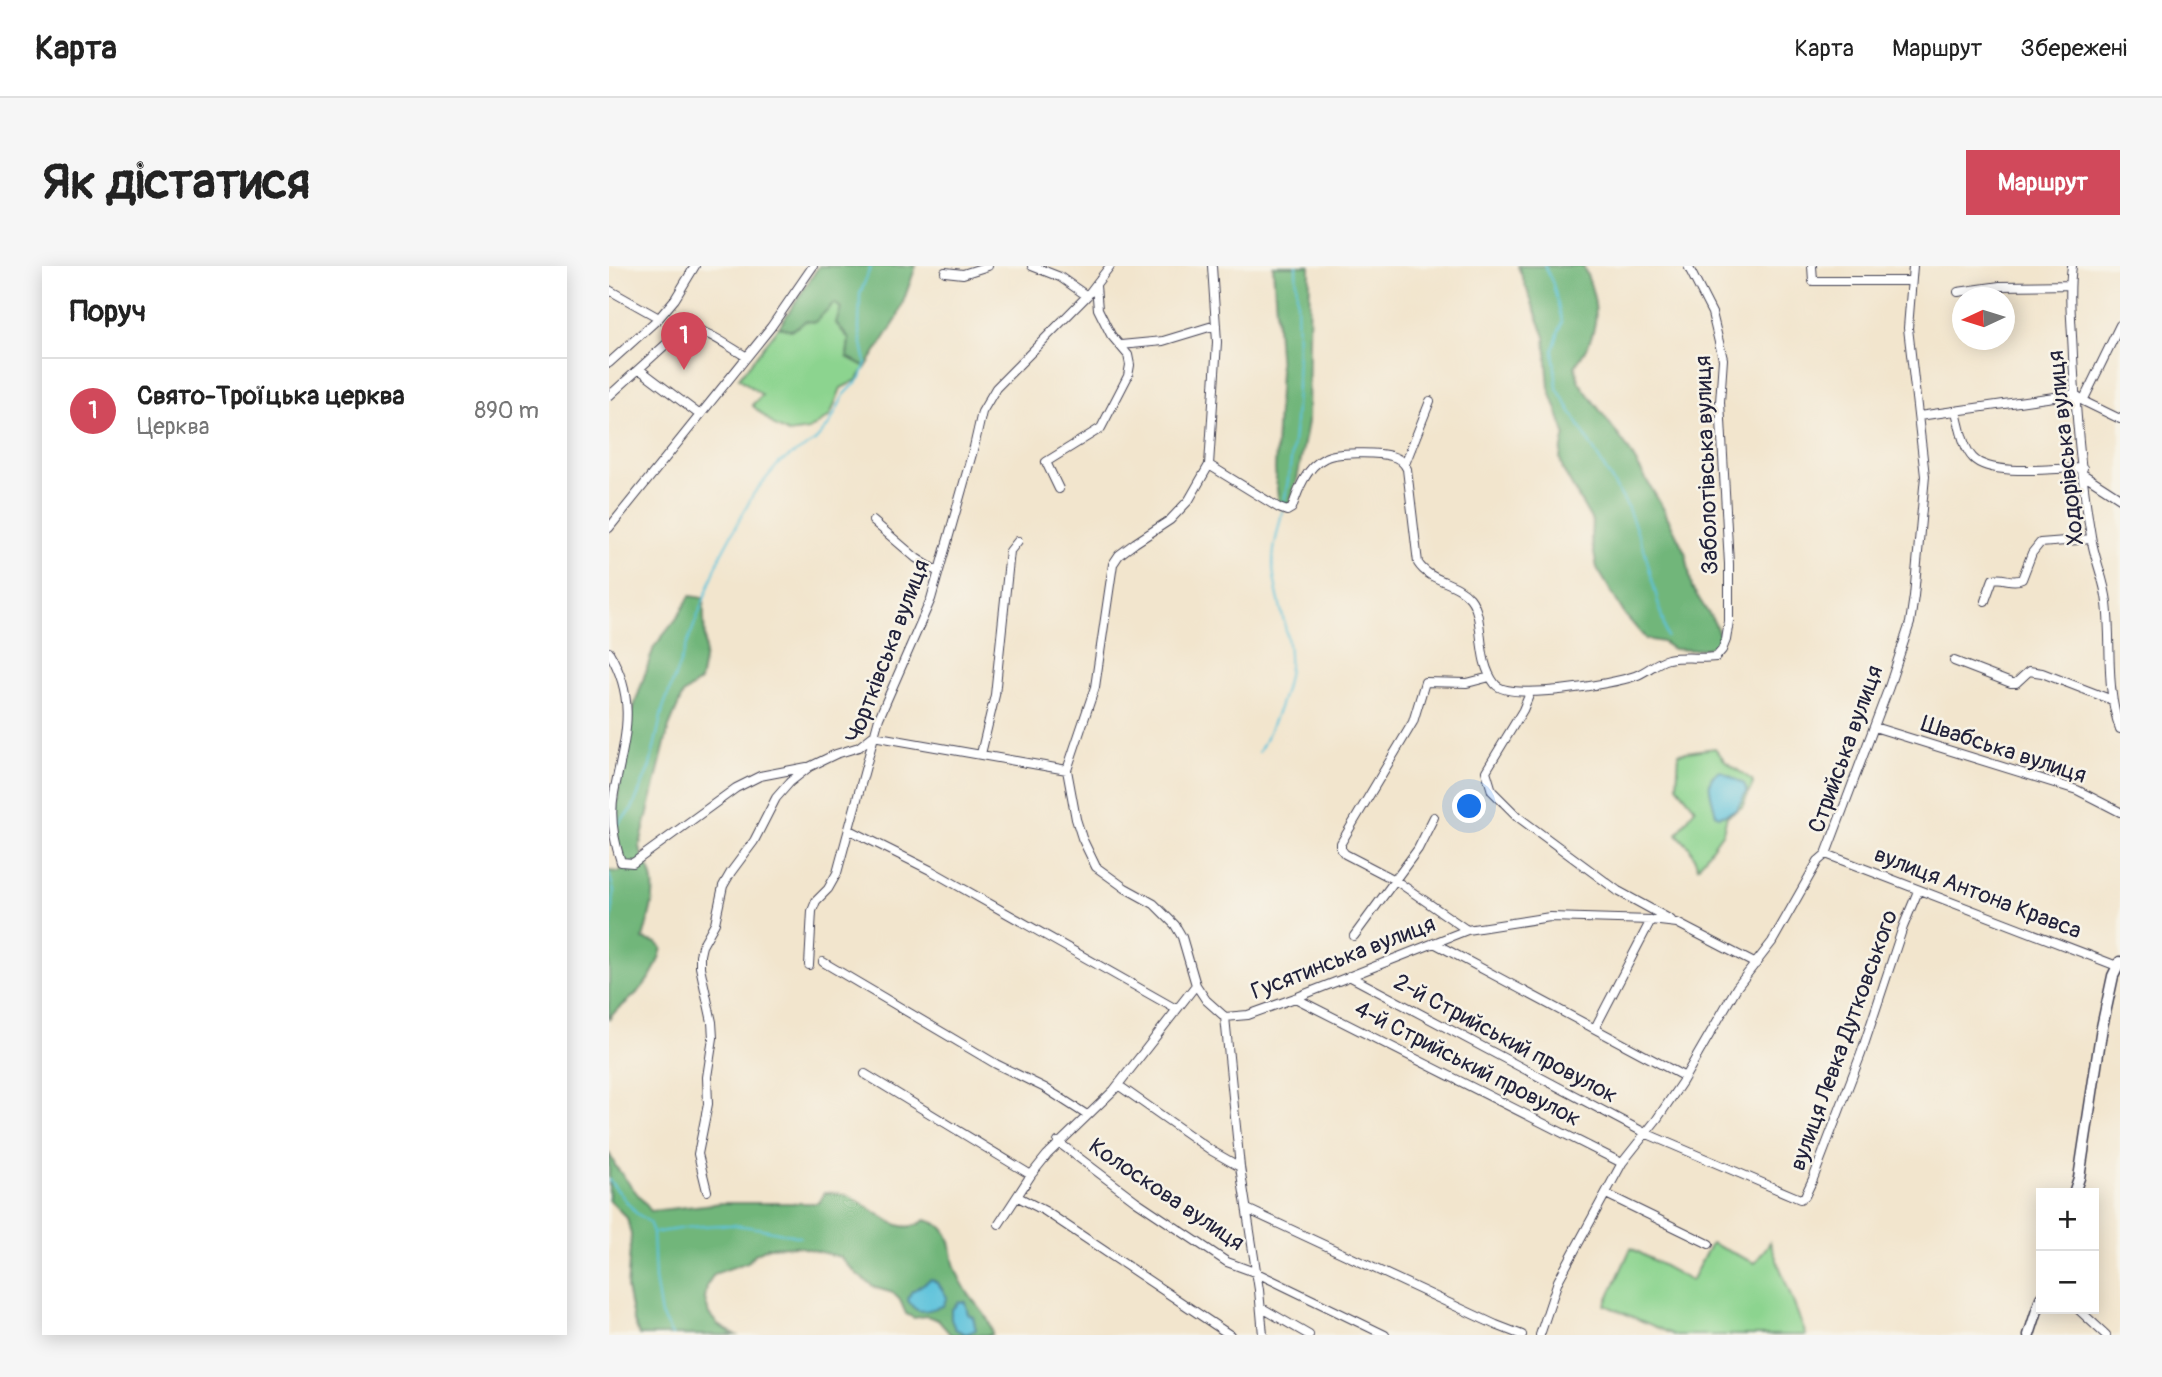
<!DOCTYPE html>
<html lang="uk">
<meta charset="utf-8">
<style>
body{margin:0;font-family:Pangolin,sans-serif;background:#f6f6f6;color:#222}
.controls{position:absolute;right:21px;bottom:21px;display:grid;overflow:hidden;border-radius:0px;box-shadow:0 4px 18px #0003}
.controls button{width:63px;height:63px;display:grid;place-items:center;padding:0;border:0;border-bottom:2px solid #e0e0e0;background:#fff;color:#222;font:35px sans-serif}
.compass{position:absolute;left:1343px;top:21px;width:63px;height:63px;border-radius:50%;background:#fff;box-shadow:0 4px 18px #0003;rotate:266deg}
.you{position:absolute;left:861px;top:541px;width:24px;height:24px;margin:-18px;border:5px solid #fff;border-radius:50%;background:#1a73e8;box-shadow:0 0 0 10px #1a73e833}
.badge{display:grid;place-items:center;width:46px;height:46px;border-radius:50%;background:#d1495b;color:#fff;font-size:23px;font-weight:700}
.pin{position:absolute;translate:-50% -58px;filter:drop-shadow(0 2px 4px #0008)}
.pin::after{content:'';position:absolute;top:37px;width:24px;height:21px;background:inherit;clip-path:polygon(0 0,100% 0,50% 100%)}
.list{margin:0;padding:0;list-style:none}
h2{display:flex;justify-content:space-between;align-items:center;height:91px;margin:0;padding:0 28px;font-size:30px}
h2 small{font-size:23px;font-weight:400;color:#767676}
.list li{display:grid;grid-template-columns:46px 1fr auto;gap:21px;align-items:center;box-sizing:border-box;height:105px;padding:0 28px;border-top:2px solid #e0e0e0}
.list b{display:block;font-size:26px;white-space:nowrap}
.list p{margin:0;font-size:23px;white-space:nowrap;color:#767676}
.list em{font-size:23px;font-style:normal;color:#767676}
.map{position:relative;flex:none;width:1511px;height:1069px;overflow:hidden;border-radius:0px}
header{display:flex;align-items:center;gap:42px;box-sizing:border-box;height:98px;padding:0 35px;background:#fff;border-bottom:2px solid #e0e0e0}
header strong{font-size:33px}
nav{display:flex;gap:38px;margin-inline-start:auto;font-size:24px}
.intro{display:flex;align-items:center;justify-content:space-between;box-sizing:border-box;height:168px;padding:0 42px}
h1{margin:0;font-size:49px}
.button{padding:18px 32px;border-radius:0px;background:#d1495b;color:#fff;font-size:24px;font-weight:700}
main{display:flex;gap:42px;padding:0 42px}
aside{flex:1;background:#fff;border-radius:0px;box-shadow:0 4px 18px #0003}
.map>svg:first-child{display:block}
</style>
<header>
<strong>Карта</strong>
<nav><a>Карта</a><a>Маршрут</a><a>Збережені</a></nav>
</header>
<div class="intro"><h1>Як дістатися</h1><a class="button">Маршрут</a></div>
<main>
<aside>
<h2>Поруч<small></small></h2>
<ul class="list">
<li><span class="badge">1</span><div><b>Свято-Троїцька церква</b><p>Церква</p></div><em>890 m</em></li>
</ul>
</aside>
<div class="map">
<svg width="1511" height="1069" viewBox="0 0 1511 1069">
<rect width="100%" height="100%" fill="#f7f3e8"/>
<filter id="ink" filterUnits="userSpaceOnUse"><feTurbulence type="fractalNoise" baseFrequency=".0143" numOctaves="2"/><feDisplacementMap in="SourceGraphic" scale="14" xChannelSelector="R" yChannelSelector="G"/><feConvolveMatrix kernelMatrix="1 2 1 2 8 2 1 2 1" color-interpolation-filters="sRGB"/></filter>
<filter id="wash" filterUnits="userSpaceOnUse"><feTurbulence type="fractalNoise" baseFrequency=".00686" numOctaves="4" result="noise"/><feDisplacementMap in="SourceGraphic" scale="28" xChannelSelector="R" yChannelSelector="G"/><feGaussianBlur stdDeviation="1.57" result="paint"/><feColorMatrix in="noise" values="0 0 0 0 0 0 0 0 0 0 0 0 0 0 0 0 0 1.4 0 .05"/><feComposite in="paint" operator="in"/></filter>
<g filter="url(#wash)">
<rect width="100%" height="100%" fill="#f2e5cd"/>
<path fill="#8cd48f" stroke="#577b65" stroke-width="2" d="M225 36 232 42 227 57 240 73 238 91 257 101 248 114 232 122 221 150 200 164 179 167 166 160 143 139 153 129 130 112 170 61 183 64Z
M1106 482 1117 496 1143 514 1144 518 1133 541 1118 550 1114 566 1089 601 1081 582 1068 568 1086 542 1068 520 1070 487Z
M1161 976 1197 1069H1065L996 1039 1022 982 1082 1015 1102 977 1146 997Z"/>
<path fill="#71b67a" stroke="#4a6c5a" stroke-width="2" d="M210 0H307L288 53 257 101 238 91 240 73 227 57 232 42 225 37 206 56 197 55 183 64 170 61Z
M664 0H701L699 156 688 214 678 244 670 241 666 204 671 104Z
M909 0H974C992 39 992 65 966 100L970 116 1018 181 1054 242 1077 288 1083 322 1105 356 1111 370 1105 381 1082 384 1064 383 1053 376 1037 373 1016 349 988 302 982 273 983 255 954 204 951 192 956 167 940 122 936 71Z
M81 330 95 332C94 349 96 365 96 382 96 393 93 405 91 415L74 428 60 461 31 579C31 591 37 595 41 605 50 626 39 652 34 673L48 677 53 682C46 713 28 729 3 748L0 754V605L11 606 15 596 9 578 6 549 20 456 45 381 68 352Z
M0 887 7 901 42 945 113 937H210L216 927C256 921 283 980 316 954 323 956 331 958 335 964 344 974 342 989 346 1001 348 1008 352 1015 356 1022 364 1038 383 1050 383 1069H342L329 1054 318 1050 305 1052 297 1048 291 1034 284 1027 267 1022 250 1010 231 991 187 980 160 981 146 988 139 996 105 1008 98 1019 96 1033 100 1048 109 1059 127 1069H30L24 1053 18 1022 22 969 18 952 0 934Z"/>
<path fill="#5ec3db" stroke="#40728b" stroke-width="2" d="M1112 505 1135 518 1138 525 1127 544 1111 550 1107 549C1104 534 1092 510 1112 505Z
M322 1013 329 1017 338 1031 334 1040C318 1044 308 1051 299 1034L302 1026Z
M350 1036H356L359 1048 364 1051 367 1064 357 1068 346 1063 342 1053V1044Z"/>
<g fill="none" stroke-linecap="round" stroke-linejoin="round">
<path stroke="#5ec3db" stroke-width="2" d="M936 0 944 18 953 55 944 84 948 122 1018 240 1036 286 1058 371
M674 241C691 162 690 80 687 0
M650 486C662 464 679 425 680 400 682 370 669 339 665 310 661 290 669 266 673 246
M8 559 23 543 41 500 54 442 112 288 145 227 171 196 205 176 220 159 235 129 252 112 257 97 250 63 251 28 262 0
M0 607 5 626 0 684
M0 914 27 947 40 956 44 967 46 1013 52 1049 63 1069
M44 967C70 963 95 958 121 959 145 960 168 966 191 971"/>
</g>
</g>
<g filter="url(#ink)">
<g fill="none" stroke-linecap="round" stroke-linejoin="round">
<defs>
<path id="street" d="M423 0 451 11 478 30
M603 0 608 76 600 199 580 234 561 254 526 277 510 289 504 298 486 421 458 504 467 553 473 572 487 601 516 622 545 638 566 659 573 671 587 719 597 734 616 751 639 749 686 732 858 664 941 651 1042 654 1068 657 1147 698
M1203 0 1204 15H1301
M1463 0C1459 30 1463 60 1464 90 1467 150 1472 211 1482 270 1485 293 1496 314 1498 337 1503 380 1496 421 1511 463
M336 6 354 8 379 0
M0 24 50 52
M1349 26 1391 20 1460 19
M512 79 554 75 607 59
M0 97 50 52 66 33 86 0
M30 103 91 149
M0 130 76 61C97 63 119 80 138 91
M1474 135 1511 59
M1347 146C1351 160 1354 182 1364 192 1382 211 1448 202 1474 202
M1310 150 1466 128 1474 135 1511 153
M796 198 821 135
M600 199 670 242 678 245 683 242C689 224 697 201 716 192 726 186 770 186 782 190 790 192 795 196 798 203L809 297C821 316 847 315 861 332 877 352 866 393 886 418 900 436 1004 418 1026 410 1038 406 1047 396 1059 393 1074 390 1091 393 1107 391L1113 384 1117 374 1120 355V298L1111 136 1114 93 1103 47 1079 0
M1474 208 1511 232
M450 223 437 196 492 162 519 110 521 99 519 89 502 69 489 43 487 20
M264 255 307 292 329 306
M0 262 162 61 204 0
M1376 335 1384 313C1395 310 1402 318 1413 313L1423 287 1431 277 1482 273
M0 386C30 437 15 474 5 527 1 549 5 575 12 596L24 597 127 522 151 510 198 501
M1345 395 1402 417H1407L1420 405 1433 407 1503 434
M921 427 914 444 877 505 883 525 909 551 1009 625 1062 654
M1265 461 1468 524 1511 546
M372 488 386 429 401 285 409 275
M241 564 321 604 567 743
M1217 588 1508 700
M858 664 786 614 736 588 732 583V577L804 456 816 416 858 417 881 411
M745 670 809 583 825 551
M825 677 1076 811
M214 696 387 798 436 822 478 849
M200 699 203 645 207 635 219 623 228 607 270 452 322 333 365 181 373 146 387 122 478 30 501 0
M740 710 1036 867 1191 933 1196 930 1204 913 1252 788 1294 661 1309 625
M686 732 1013 897
M616 751 631 901 650 1024 654 1069
M986 762 1042 654
M256 808 422 909
M509 819 603 885 631 901
M449 876 527 935 618 996 648 1007 776 1069
M98 925 89 888 99 838 98 811 104 772 103 756 91 701V689L93 680 106 657 114 620 122 606 145 575 167 532 181 516 200 501 227 488 250 481 264 470 458 504
M997 928 1100 978
M409 931 436 945 621 1069
M638 943 887 1059 913 1069
M390 958 422 909 438 889 505 824 587 719
M653 1042 700 1069
M1469 1043 1497 1069
M931 1069 949 1015 1013 897 1048 853 1073 816 1128 721 1163 676 1209 595 1217 588 1280 421 1301 357 1305 330 1316 210 1299 62 1304 0"/>
<path id="secondary" d="M1465 927 1470 912 1493 761 1504 710 1511 696
M1420 1069 1432 1032"/>
</defs>
<use href="#street" stroke="#413f51" stroke-width="10"/>
<use href="#secondary" stroke="#413f51" stroke-width="13"/>
<use href="#street" stroke="#fff" stroke-width="8"/>
<use href="#secondary" stroke="#fff" stroke-width="10"/>
</g>
</g>
<g text-anchor="middle" stroke-width="5" stroke-linejoin="round" paint-order="stroke">
<g font-size="23" fill="#22223b" stroke="#f7f3e8">
<text transform="translate(1456 182) rotate(-96)" y="8">Ходорівська вулиця</text>
<text transform="translate(1097 199) rotate(-92)" y="8">Заболотівська вулиця</text>
<text transform="translate(278 385) rotate(-69)" y="8">Чортківська вулиця</text>
<text transform="translate(1236 483) rotate(-70)" y="8">Стрийська вулиця</text>
<text transform="translate(1395 483) rotate(18)" y="8">Швабська вулиця</text>
<text transform="translate(1369 626) rotate(21)" y="8">вулиця Антона Кравса</text>
<text transform="translate(734 691) rotate(-21)" y="8">Гусятинська вулиця</text>
<text transform="translate(897 772) rotate(28)" y="8">2-й Стрийський провулок</text>
<text transform="translate(1234 774) rotate(-70)" y="8">вулиця Левка Дутковського</text>
<text transform="translate(859 797) rotate(27)" y="8">4-й Стрийський провулок</text>
<text transform="translate(558 928) rotate(34)" y="8">Колоскова вулиця</text>
</g>
</g>
</svg>
<div class="controls">
<button>+</button>
<button>−</button>
</div>
<svg class="compass" viewBox="-18 -18 36 36"><path d="M0-13l5 13h-10z" fill="#e53935"/><path d="M0 13l5-13h-10z" fill="#767676"/></svg>
<div class="you"></div>
<div class="pin badge" style="left:75px;top:104px">1</div>
</div>
</main>
